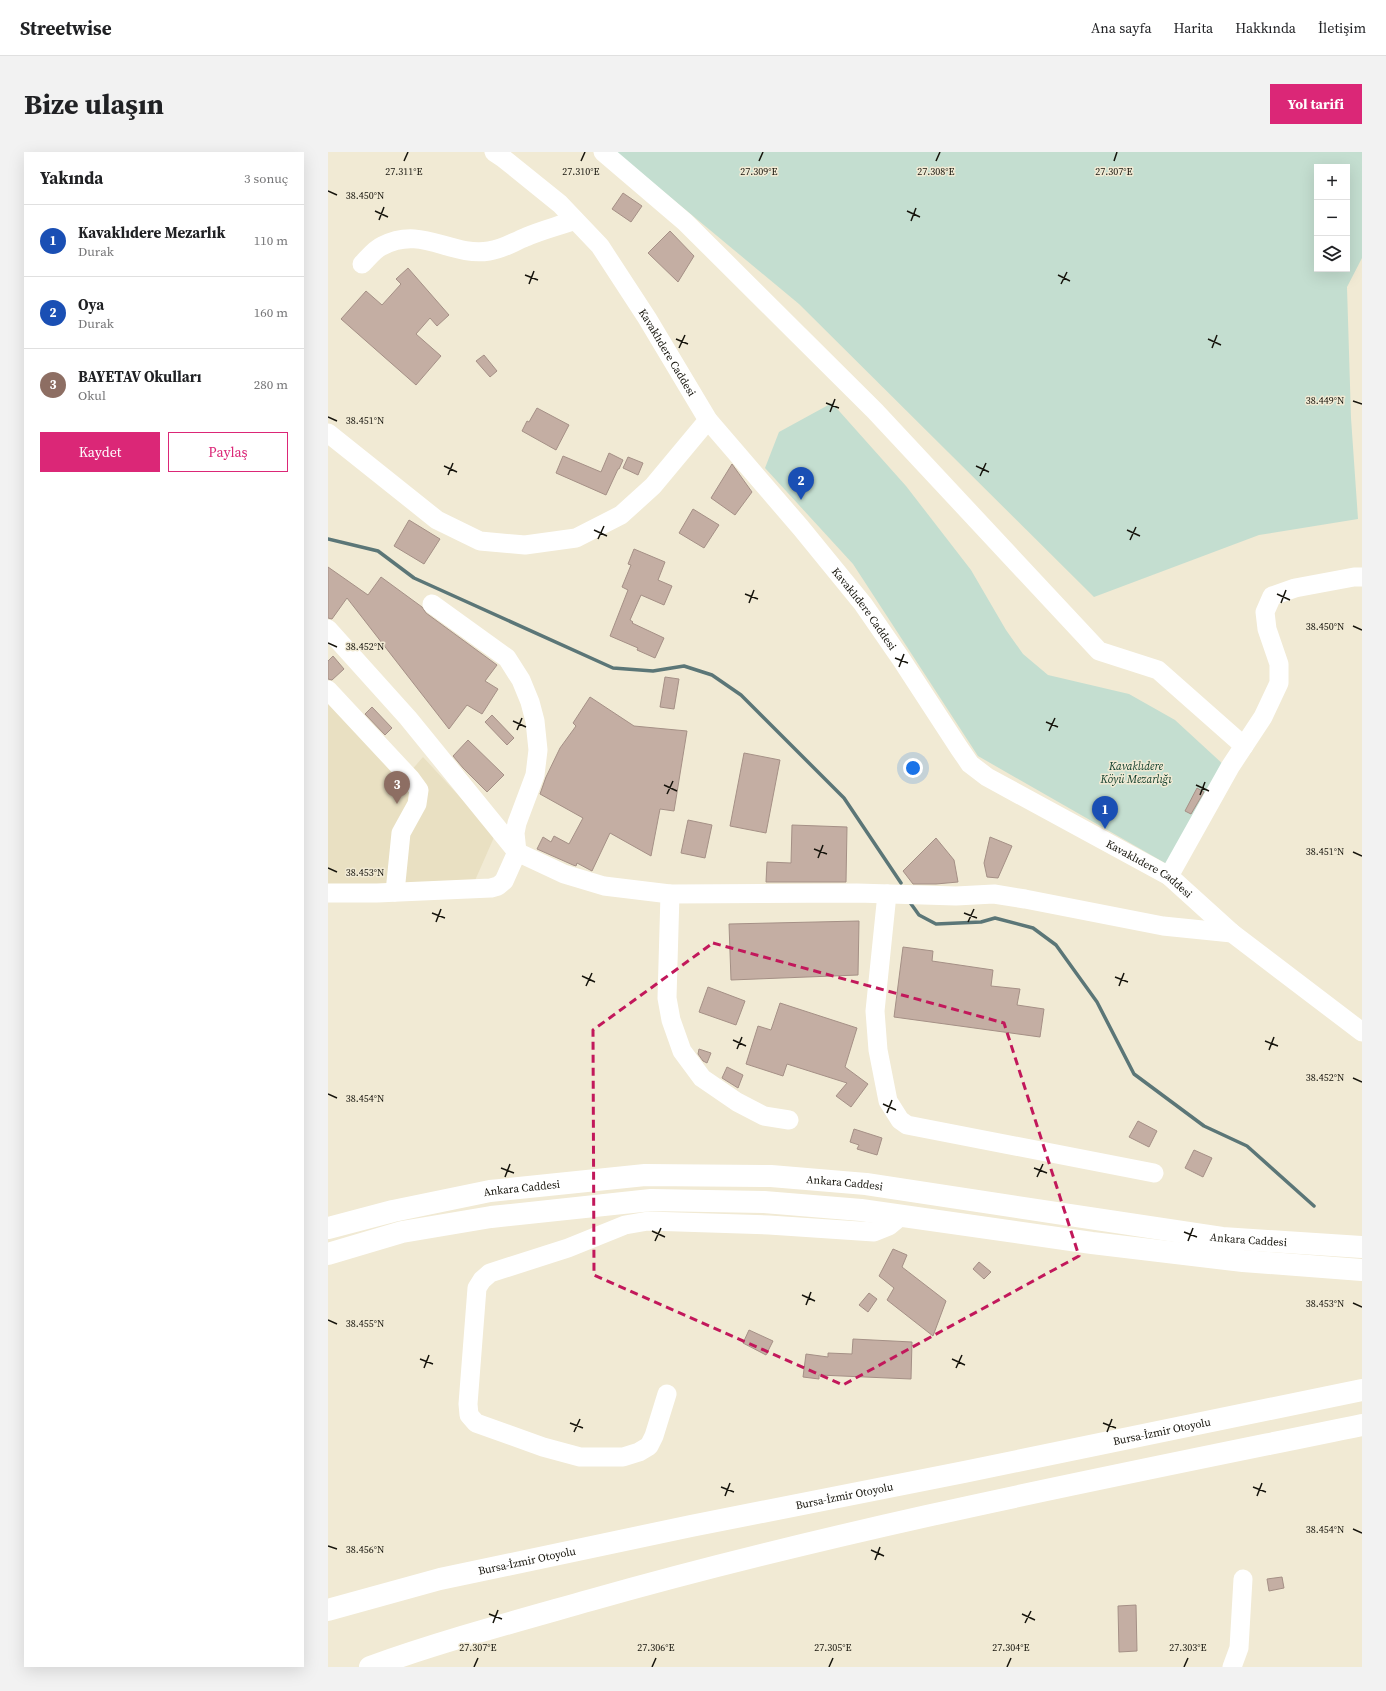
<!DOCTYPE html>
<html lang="tr">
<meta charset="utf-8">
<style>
body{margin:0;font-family:"Source Serif 4",serif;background:#f2f2f2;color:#202124}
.controls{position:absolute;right:12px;top:12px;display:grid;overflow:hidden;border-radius:0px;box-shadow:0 4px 16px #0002}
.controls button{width:36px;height:36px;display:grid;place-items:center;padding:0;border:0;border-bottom:1px solid #e0e0e0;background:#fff;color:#202124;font:20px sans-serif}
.you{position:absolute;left:585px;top:616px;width:14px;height:14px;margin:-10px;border:3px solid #fff;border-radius:50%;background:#1a73e8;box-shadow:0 0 0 6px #1a73e833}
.badge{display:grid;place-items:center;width:26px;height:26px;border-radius:50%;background:#db2777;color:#fff;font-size:13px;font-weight:700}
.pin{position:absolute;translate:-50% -33px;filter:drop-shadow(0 1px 2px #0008)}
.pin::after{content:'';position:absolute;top:21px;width:14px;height:12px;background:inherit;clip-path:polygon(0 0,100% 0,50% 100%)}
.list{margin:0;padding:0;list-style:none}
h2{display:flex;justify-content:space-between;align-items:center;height:52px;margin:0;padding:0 16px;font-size:17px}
h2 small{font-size:13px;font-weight:400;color:#757577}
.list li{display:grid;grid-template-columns:26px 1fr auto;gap:12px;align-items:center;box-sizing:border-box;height:72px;padding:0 16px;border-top:1px solid #e0e0e0}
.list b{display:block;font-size:15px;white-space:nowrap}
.list p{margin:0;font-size:13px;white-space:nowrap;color:#757577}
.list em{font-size:13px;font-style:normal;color:#757577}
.actions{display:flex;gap:8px;padding:12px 16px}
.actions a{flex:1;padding:9px 0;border:1px solid #db2777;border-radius:0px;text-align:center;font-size:14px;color:#db2777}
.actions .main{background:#db2777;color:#fff}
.icon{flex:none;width:22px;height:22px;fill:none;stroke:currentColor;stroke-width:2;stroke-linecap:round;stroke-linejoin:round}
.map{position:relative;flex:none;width:1034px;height:1515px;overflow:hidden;border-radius:0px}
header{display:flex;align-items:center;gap:24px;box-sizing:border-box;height:56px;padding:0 20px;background:#fff;border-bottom:1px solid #e0e0e0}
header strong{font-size:19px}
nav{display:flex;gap:22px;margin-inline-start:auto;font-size:14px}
.intro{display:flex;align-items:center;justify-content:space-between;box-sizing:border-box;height:96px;padding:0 24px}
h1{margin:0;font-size:28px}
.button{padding:10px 18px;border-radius:0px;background:#db2777;color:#fff;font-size:14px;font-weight:700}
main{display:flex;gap:24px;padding:0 24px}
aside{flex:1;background:#fff;border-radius:0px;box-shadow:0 4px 16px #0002}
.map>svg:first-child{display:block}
</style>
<header>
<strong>Streetwise</strong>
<nav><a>Ana sayfa</a><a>Harita</a><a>Hakkında</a><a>İletişim</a></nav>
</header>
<div class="intro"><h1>Bize ulaşın</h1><a class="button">Yol tarifi</a></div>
<main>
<aside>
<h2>Yakında<small>3 sonuç</small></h2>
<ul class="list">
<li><span class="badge" style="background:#1a4fb4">1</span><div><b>Kavaklıdere Mezarlık</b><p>Durak</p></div><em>110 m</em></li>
<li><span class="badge" style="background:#1a4fb4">2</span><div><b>Oya</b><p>Durak</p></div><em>160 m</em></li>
<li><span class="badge" style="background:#8d6e63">3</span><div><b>BAYETAV Okulları</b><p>Okul</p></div><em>280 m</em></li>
</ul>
<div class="actions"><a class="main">Kaydet</a><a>Paylaş</a></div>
</aside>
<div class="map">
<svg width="1034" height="1515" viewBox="0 0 1034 1515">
<rect width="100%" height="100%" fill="#f1ead4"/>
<path fill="#e9e0c2" d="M0 532 82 620 95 605 167 683 145 733 0 735Z"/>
<path fill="#c4ded0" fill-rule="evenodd" d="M288 0H1034V106L1019 135 1023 266 1030 367 931 383 766 445 471 152ZM989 15H1019V117H989Z
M504 251 578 334 643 418 678 478 695 502 720 523 801 542 847 568 897 614 844 715 650 604 525 412 437 316 451 280Z"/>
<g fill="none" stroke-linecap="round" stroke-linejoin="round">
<path stroke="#5b7677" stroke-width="3.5" d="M0 387 50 399 86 426 285 516 325 519 356 514 384 523 413 543 516 646 573 731
M581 749 591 763 608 772 653 770 667 766 705 776 728 793 769 850 806 922 876 974 919 994 986 1054"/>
</g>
<path fill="#c4aea3" stroke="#a59086" d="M295 41 314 54 303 70 284 57Z
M342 79 366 104 350 130 320 101Z
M80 116 121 163 109 174 102 166 88 182 113 204 88 233 13 167 38 139 54 153 73 132 68 127Z
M156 203 169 219 162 225 148 209Z
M209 256 241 273 228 298 194 279 199 269 201 270Z
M281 301 295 308 291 317H290L278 343 228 321 235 304 273 320Z
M300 305 315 311 310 323 295 316Z
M404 312 424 340 407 363 383 346Z
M365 357 391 373 376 396 351 381Z
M81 368 112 387 96 412 66 394Z
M306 397 337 410 330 428 344 434 336 453 313 443 302 468 305 470 304 471 336 486 327 506 309 498 310 496 282 484 300 438 294 435 303 413 300 412Z
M0 415 40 443 53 425 94 455 98 461 169 513 157 529 170 537 154 562 139 553 121 577 19 446 4 467 0 466Z
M5 504 16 517 4 528 0 527V509Z
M337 525 351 527 346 557 332 555Z
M262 545 306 574 359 579 346 659 332 657 323 704 282 681 264 719 249 711 248 714 245 713 209 697 215 685 223 690 226 684 241 692 255 666 212 642 218 625 232 596 248 574 245 571Z
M44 555 64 576 57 583 37 562Z
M164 563 186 586 179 593 157 570Z
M140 588 176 623 159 640 135 616 125 604Z
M416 601 452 608 438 681 402 674Z
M869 636 876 640 863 662 857 659Z
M360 668 384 673 377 706 353 701Z
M464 673 519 675 518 730H438L439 710 463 711Z
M662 685 684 694 670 726 659 725 656 711Z
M608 686 626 708 630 730 608 732H585L575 719Z
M531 769 530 823 403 828 401 772Z
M575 795 605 799 604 809 665 818 663 834 692 837 689 853 716 857 712 885 566 865Z
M380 835 417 849 408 873 371 860Z
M452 851 529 876 517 915 540 932 523 955 508 944 519 931 459 912 455 924 418 912 430 874 443 878Z
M371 897 383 901 379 911 375 909 370 902Z
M399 915 415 923 410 936 394 926Z
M810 969 829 979 821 995 801 985Z
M526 977 554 986 549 1003 529 997 531 993 522 990Z
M866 998 884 1006 875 1025 857 1016Z
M565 1097 579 1103 574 1115 618 1149 605 1184 559 1148 566 1136 551 1124Z
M651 1110 663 1120 656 1127 645 1117Z
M541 1141 549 1147 540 1160 531 1153Z
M421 1178 445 1189 438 1203 415 1191Z
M525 1187 584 1190 583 1227 491 1223V1227L475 1225 478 1202 500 1205V1201L524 1202Z
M954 1425 956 1436 941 1439 939 1427Z
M808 1453 809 1499 791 1500 790 1454Z"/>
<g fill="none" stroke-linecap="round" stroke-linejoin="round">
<g stroke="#fff" stroke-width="19">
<path id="s1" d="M166 0 175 6 232 52 272 94 319 166 380 268 473 376 535 452 573 507 631 596 642 612 659 625 841 724 904 781 1034 880"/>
<path d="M275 0 357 70 547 259 771 499 830 518 916 594"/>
<path d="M34 112C40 106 47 97 54 94 94 73 122 105 161 99 176 97 185 90 198 85 214 78 231 74 247 68"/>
<path d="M0 281 109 368 152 389 197 393 248 386 293 363 325 334 380 268"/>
<path d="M0 477 80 566 189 700 236 722 276 734 342 742 529 741 628 744 666 742 697 747 835 774 904 781"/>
<path d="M0 538 83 627 91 638 89 652 73 681 67 740"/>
<path d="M841 724 902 615 935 565 951 531V512L939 477 937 460 944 444 967 436 1026 425H1034"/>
<path d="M0 741H49L163 736 170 734 176 729 189 700 187 681 189 671 207 623 210 598 207 569 202 550 193 528 179 506 104 452"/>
<path d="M342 742 339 846 343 868 354 899 374 926 409 950 436 964 461 968"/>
<path d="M559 742 547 859 550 898 560 949 572 968 579 973 826 1021"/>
<path d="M339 1242 326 1284 321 1294 311 1300 295 1305H252L215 1295 148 1271 141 1263 140 1252 149 1136 154 1128 162 1121 240 1096 297 1073 320 1069 441 1073 546 1080 561 1074 573 1064"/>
<path d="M904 1515 911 1496 915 1427"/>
</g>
<g stroke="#fff" stroke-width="22">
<path id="s2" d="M0 1076 65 1059 162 1039 317 1023 443 1024 538 1032 894 1086 1034 1095"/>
<path d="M0 1102 74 1080 163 1065 323 1048 436 1050 533 1058 764 1091 915 1109 1034 1118"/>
<path id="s3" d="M0 1458 112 1427 363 1374 636 1320 1034 1238"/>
<path d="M42 1515C114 1489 189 1469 263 1448 517 1376 776 1326 1034 1273"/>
</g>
</g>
<path fill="none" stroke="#c2185b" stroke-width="3" stroke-dasharray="8 5" stroke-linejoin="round" d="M385 791 676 871 751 1104 515 1233 266 1123 265 878Z"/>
<path fill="none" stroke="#16140c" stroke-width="1.5" d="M76 9 80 0M253 9 257 0M431 9 435 0M608 9 612 0M786 9 789 0M0 39 9 43M47 59 60 65M579 59 592 65M51 68 56 55M583 69 588 56M197 123 210 128M730 123 742 129M201 132 206 119M733 132 739 120M348 187 360 192M880 187 893 193M351 196 357 183M884 196 889 183M1025 249 1034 252M498 251 511 256M502 260 507 247M0 265 9 269M116 314 129 320M648 314 661 320M120 323 125 311M652 324 658 311M266 378 279 384M799 378 812 384M270 387 276 374M802 388 808 375M417 442 430 447M949 442 962 448M421 451 426 438M953 451 958 438M1025 474 1034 478M0 491 9 495M567 506 580 511M571 515 576 502M185 569 198 575M718 570 730 575M189 578 194 566M721 579 727 566M336 633 349 639M868 633 881 639M339 642 345 629M872 643 877 630M486 697 499 702M1025 700 1034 704M490 706 495 693M0 716 9 720M104 761 117 766M636 761 649 766M108 770 113 757M640 770 646 757M254 824 267 830M787 825 800 830M258 834 264 821M791 834 796 821M405 888 418 894M937 889 950 894M409 897 414 885M941 898 946 885M1025 926 1034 930M0 942 9 946M555 952 568 958M559 961 564 948M173 1016 186 1021M706 1016 719 1021M177 1025 182 1012M709 1025 715 1012M324 1079 337 1085M856 1080 869 1085M327 1089 333 1076M860 1089 865 1076M474 1143 487 1149M1025 1151 1034 1155M478 1153 483 1140M0 1168 9 1172M92 1207 105 1212M624 1207 637 1213M96 1216 101 1203M628 1216 634 1203M242 1271 255 1276M775 1271 788 1276M246 1280 252 1267M779 1280 784 1267M393 1335 406 1340M925 1335 938 1340M397 1344 402 1331M929 1344 934 1331M1025 1377 1034 1381M0 1394 9 1397M543 1398 556 1404M547 1408 552 1395M161 1462 174 1467M694 1462 707 1468M165 1471 170 1458M697 1471 703 1459M146 1515 150 1506M324 1515 328 1506M501 1515 505 1506M679 1515 683 1506M856 1515 860 1506"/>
<g text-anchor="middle" stroke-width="3" stroke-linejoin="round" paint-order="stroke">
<g font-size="11" fill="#16140c" stroke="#f1ead4">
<text dy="4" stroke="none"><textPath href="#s1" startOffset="268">Kavaklıdere Caddesi</textPath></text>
<text dy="4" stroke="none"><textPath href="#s1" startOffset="592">Kavaklıdere Caddesi</textPath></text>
<text dy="4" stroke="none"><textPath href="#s1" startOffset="988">Kavaklıdere Caddesi</textPath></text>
<text dy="4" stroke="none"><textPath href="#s2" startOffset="522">Ankara Caddesi</textPath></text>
<text dy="4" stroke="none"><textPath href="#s2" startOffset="198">Ankara Caddesi</textPath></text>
<text dy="4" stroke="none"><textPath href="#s2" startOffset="930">Ankara Caddesi</textPath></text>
<text dy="4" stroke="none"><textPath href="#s3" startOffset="853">Bursa-İzmir Otoyolu</textPath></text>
<text dy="4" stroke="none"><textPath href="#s3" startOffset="529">Bursa-İzmir Otoyolu</textPath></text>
<text dy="4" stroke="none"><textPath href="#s3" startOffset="205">Bursa-İzmir Otoyolu</textPath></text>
</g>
<g font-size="11" font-style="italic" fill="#093825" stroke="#f1ead4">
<text x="808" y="618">Kavaklıdere<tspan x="808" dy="13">Köyü Mezarlığı</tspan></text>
</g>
</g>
<g font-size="10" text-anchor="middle" fill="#16140c" stroke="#f1ead4" stroke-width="3" stroke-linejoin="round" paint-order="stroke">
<text x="76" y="23">27.311°E</text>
<text x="431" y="23">27.309°E</text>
<text x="608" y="23">27.308°E</text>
<text x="786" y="23">27.307°E</text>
<text x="253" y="23">27.310°E</text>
<text x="37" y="47">38.450°N</text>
<text x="997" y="252">38.449°N</text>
<text x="37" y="272">38.451°N</text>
<text x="997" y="478">38.450°N</text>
<text x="37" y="498">38.452°N</text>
<text x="997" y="703">38.451°N</text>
<text x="37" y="724">38.453°N</text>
<text x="997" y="929">38.452°N</text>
<text x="37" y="950">38.454°N</text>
<text x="997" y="1155">38.453°N</text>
<text x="37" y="1175">38.455°N</text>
<text x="997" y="1381">38.454°N</text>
<text x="37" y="1401">38.456°N</text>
<text x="150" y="1499">27.307°E</text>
<text x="328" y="1499">27.306°E</text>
<text x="505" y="1499">27.305°E</text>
<text x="683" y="1499">27.304°E</text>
<text x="860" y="1499">27.303°E</text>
</g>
</svg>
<div class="controls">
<button>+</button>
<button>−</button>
<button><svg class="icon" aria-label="layers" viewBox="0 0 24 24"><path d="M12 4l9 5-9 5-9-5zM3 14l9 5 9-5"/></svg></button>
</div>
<div class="you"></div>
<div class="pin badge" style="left:777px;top:677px;background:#1a4fb4">1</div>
<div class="pin badge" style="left:473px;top:348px;background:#1a4fb4">2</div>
<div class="pin badge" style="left:69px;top:652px;background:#8d6e63">3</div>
</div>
</main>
